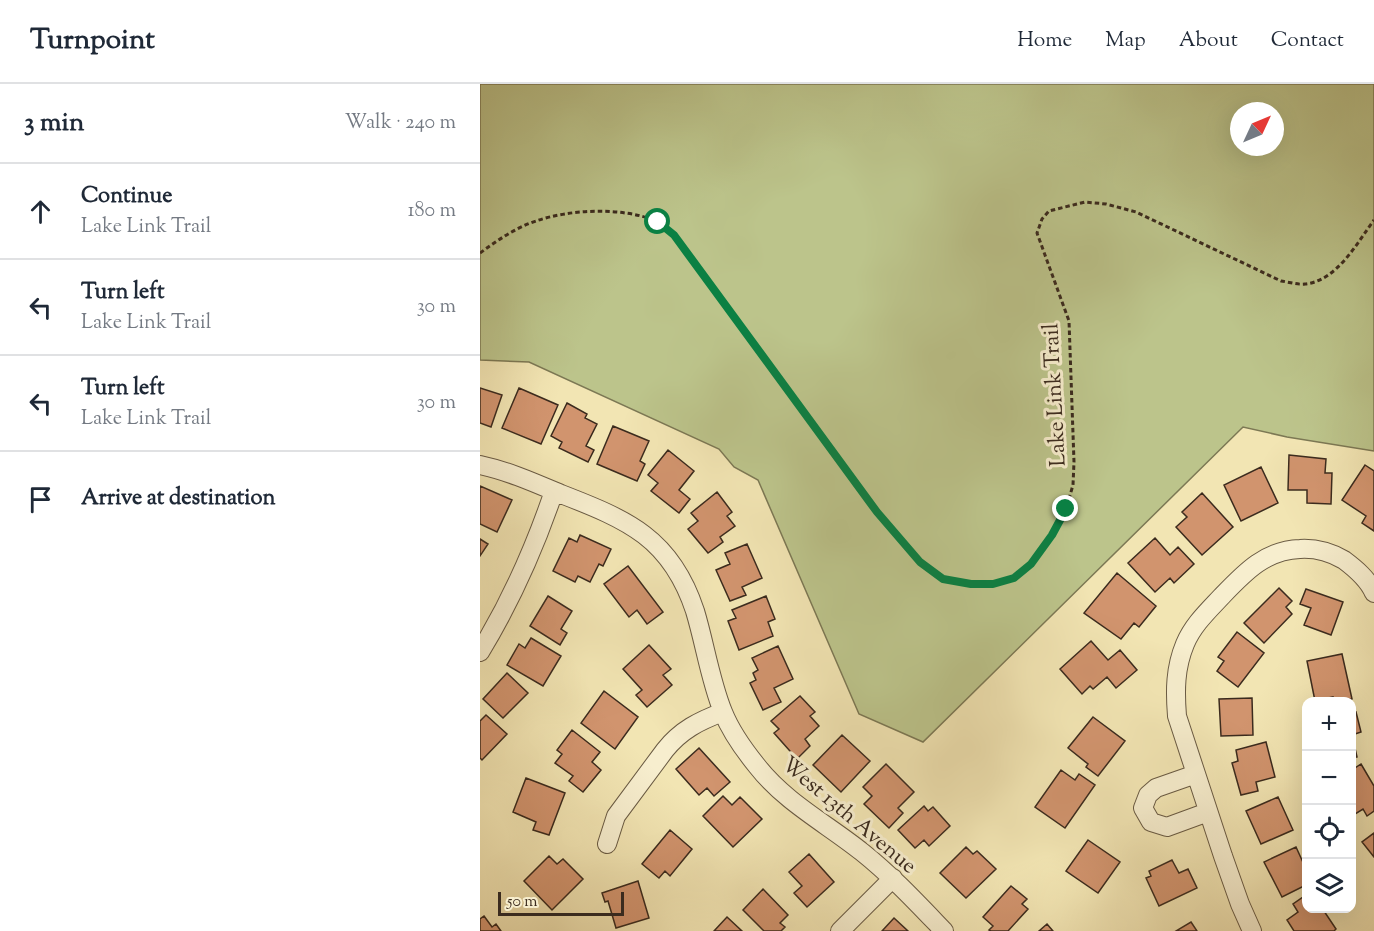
<!DOCTYPE html>
<meta charset="utf-8">
<style>
body{margin:0;font-family:"Sorts Mill Goudy",serif;background:#f2f2f3;color:#1f2937}
.controls{position:absolute;right:18px;bottom:18px;display:grid;overflow:hidden;border-radius:12px;box-shadow:0 6px 24px #0002}
.controls button{width:54px;height:54px;display:grid;place-items:center;padding:0;border:0;border-bottom:2px solid #e0e1e3;background:#fff;color:#1f2937;font:30px sans-serif}
.compass{position:absolute;left:750px;top:18px;width:54px;height:54px;border-radius:50%;background:#fff;box-shadow:0 6px 24px #0002;rotate:46deg}
.scale{position:absolute;left:18px;bottom:15px;width:126px;box-sizing:border-box;padding-left:6px;border:3px solid #3b2b1e;border-top:0;font-size:16px;line-height:21px;white-space:nowrap;color:#3b2b1e;-webkit-text-stroke:4px #f7eece;paint-order:stroke}
.stop{position:absolute;width:18px;height:18px;margin:-14px;border:4px solid #0b8043;border-radius:50%;background:#fff}
.stop.end{background:#0b8043;border-color:#fff;box-shadow:0 2px 6px #0008}
.list{margin:0;padding:0;list-style:none}
h2{display:flex;justify-content:space-between;align-items:center;height:78px;margin:0;padding:0 24px;font-size:26px}
h2 small{font-size:20px;font-weight:400;color:#747a83}
.list li{display:grid;grid-template-columns:39px 1fr auto;gap:18px;align-items:center;box-sizing:border-box;height:96px;padding:0 24px;border-top:2px solid #e0e1e3}
.list b{display:block;font-size:22px;white-space:nowrap}
.list p{margin:0;font-size:20px;white-space:nowrap;color:#747a83}
.list em{font-size:20px;font-style:normal;color:#747a83}
.icon{flex:none;width:33px;height:33px;fill:none;stroke:currentColor;stroke-width:2;stroke-linecap:round;stroke-linejoin:round}
.map{position:relative;flex:none;width:894px;height:847px;overflow:hidden}
header{display:flex;align-items:center;gap:36px;box-sizing:border-box;height:84px;padding:0 30px;background:#fff;border-bottom:2px solid #e0e1e3}
header strong{font-size:28px}
nav{display:flex;gap:33px;margin-inline-start:auto;font-size:21px}
main{display:flex}
aside{flex:1;background:#fff}
.map>svg:first-child{display:block}
</style>
<header>
<strong>Turnpoint</strong>
<nav><a>Home</a><a>Map</a><a>About</a><a>Contact</a></nav>
</header>
<main>
<aside>
<h2>3 min<small>Walk · 240 m</small></h2>
<ul class="list">
<li><svg class="icon" aria-label="ahead" viewBox="0 0 24 24"><path d="M12 20V5M6 11l6-6 6 6"/></svg><div><b>Continue</b><p>Lake Link Trail</p></div><em>180 m</em></li>
<li><svg class="icon" aria-label="left" viewBox="0 0 24 24"><path d="M17 20v-9H6M10 6l-5 5 5 5"/></svg><div><b>Turn left</b><p>Lake Link Trail</p></div><em>30 m</em></li>
<li><svg class="icon" aria-label="left" viewBox="0 0 24 24"><path d="M17 20v-9H6M10 6l-5 5 5 5"/></svg><div><b>Turn left</b><p>Lake Link Trail</p></div><em>30 m</em></li>
<li><svg class="icon" aria-label="arrive" viewBox="0 0 24 24"><path d="M6 21V4h12l-3 4 3 4H6"/></svg><div><b>Arrive at destination</b></div></li>
</ul>
</aside>
<div class="map">
<svg width="894" height="847" viewBox="0 0 894 847">
<rect width="100%" height="100%" fill="#f2e5b3"/>
<filter id="stains"><feTurbulence type="fractalNoise" baseFrequency=".00333" numOctaves="4"/><feColorMatrix values="0 0 0 0 .2 0 0 0 0 .09 0 0 0 0 .02 0 0 0 .5 -.17"/></filter>
<radialGradient id="worn" r=".72"><stop offset=".6" stop-color="#630" stop-opacity="0"/><stop offset="1" stop-color="#630" stop-opacity=".3"/></radialGradient>
<path fill="#bcc48b" stroke="#7c7854" stroke-width="1.5" fill-rule="evenodd" d="M0 0H894V367L807 353 763 343 443 658 379 630 278 396 254 383 239 365 49 278 0 276ZM759 27H795V63H759Z"/>
<path fill="#d1946e" stroke="#3b2b1e" stroke-width="1.5" d="M0 304 22 311 11 343 0 339Z
M39 304 78 321 61 360 22 344Z
M87 319 107 330 105 334 117 340 106 362 114 366 108 378 79 364 82 358 71 352Z
M133 342 169 357 160 377 165 380 157 397 117 380Z
M188 366 214 387 199 406 210 415 199 429 171 407 178 399 168 391Z
M809 371 846 375 845 389H852L851 420 827 419V406H808Z
M885 381 894 387V447L882 439 886 432 862 416Z
M781 383 798 419 761 437 744 401Z
M0 402 32 416 17 448 0 440Z
M237 408 252 428 247 432 255 442 240 453 243 458 228 469 208 445 218 437 211 429Z
M722 409 753 443 722 471 696 443 707 433 702 428Z
M100 451 131 465 123 482 119 480 110 498 98 492 95 498 73 487 89 454 97 458Z
M675 454 690 471 698 463 714 480 694 499 690 494 675 508 648 479Z
M0 455 8 460 0 472Z
M267 460 282 494 262 503 266 511 250 517 236 486 250 480 245 469Z
M148 482 183 528 167 540 157 526 149 533 124 500Z
M637 489 676 522 659 543 654 539 641 555 604 529Z
M799 504 812 517 806 523 812 530 784 559 764 539Z
M826 505 863 518 851 551 824 541 831 524 820 520Z
M68 512 92 527 81 545 87 549 80 561 50 542Z
M286 512 295 535 288 538 293 552 259 566 248 537 256 534 252 526Z
M757 548 784 569 758 603 737 587 744 577 738 573Z
M51 554 81 572 63 602 27 581 39 560 45 564Z
M611 557 628 576 640 566 657 586 636 604 627 593 613 605 610 602 602 610 580 585Z
M169 561 191 585 183 591 192 601 167 623 156 611 162 606 143 585Z
M298 562 313 595 294 604 301 618 283 626 270 599 276 596 273 589 278 586 272 574Z
M862 570 872 615 854 618 853 613 835 617 827 577Z
M27 589 48 609 23 634 3 615Z
M124 607 158 633 135 665 101 639Z
M320 612 335 628 330 632 339 642 325 655 330 662 317 675 294 649 299 645 291 637Z
M772 614 773 651 741 652 739 615Z
M876 628 881 648 872 651 877 673 872 674V629Z
M6 631 27 650 2 676 0 674V637Z
M613 633 645 657 618 692 606 683 608 680 588 664Z
M92 646 120 668 112 678 121 686 103 708 89 697 93 692 75 679 82 670 77 666Z
M362 651 390 677 361 708 333 681Z
M786 658 795 693 776 698 778 707 761 711 752 679 758 677 756 666Z
M219 664 250 698 234 712 227 704 219 711 196 685Z
M406 680 434 708 418 724 423 729 409 744 384 720 392 712 383 703Z
M881 680 894 702V727L887 732 883 725 872 732V686Z
M581 686 595 696 599 690 615 701 585 744 555 723Z
M46 694 85 709 69 751 53 746 56 738 33 728Z
M243 712 252 721 260 713 282 735 253 763 223 732Z
M798 713 813 746 781 760 766 727Z
M444 722 448 727 453 723 470 742 449 762 444 756 435 764 418 746Z
M190 746 212 765 190 792 185 787 179 794 162 780Z
M894 749V773L882 758Z
M608 756 640 778 618 809 586 787Z
M486 763 493 770 497 767 516 785 486 814 460 789Z
M816 763 826 785V801L802 813 784 778Z
M329 770 354 798 327 823 314 809 322 802 309 788Z
M69 772 77 780 83 775 103 795 72 826 44 797Z
M692 776 699 789 708 785 717 804 679 822 666 794 671 792 669 787Z
M158 797 169 834 136 844 128 817 125 818 122 809Z
M531 802 547 815 542 820 548 825 528 847H511L509 846 513 842 503 833Z
M283 805 308 831 300 839 305 843 301 847H284L263 826Z
M826 811V824H842L856 845 854 847H814L807 836 818 828 813 820Z
M4 832 12 843 16 840 21 847H0V835Z
M247 833 262 847H234Z
M414 834 428 847H402Z
M711 838 717 847H696Z
M567 840 573 847H559Z"/>
<g fill="none" stroke-linecap="round" stroke-linejoin="round">
<defs>
<path id="minor" d="M0 381C28 387 55 399 81 410 148 436 191 454 215 527 225 560 230 596 243 628 251 648 264 666 277 682 305 718 347 740 382 768 412 792 438 820 464 847
M0 568C31 517 55 463 74 407
M716 690 676 704 668 711 663 724 671 738 687 743 728 728
M127 760 136 732 185 666C201 646 219 637 243 628
M360 847 413 794
M772 847 760 820 743 772 697 632C695 607 695 584 705 560 713 541 727 528 741 513 764 489 785 466 820 465 836 464 850 468 864 476 876 485 888 495 894 509"/>
</defs>
<use href="#minor" stroke="#695a43" stroke-width="20"/>
<path stroke="#3b2b1e" stroke-width="3" stroke-dasharray="4.5 3" stroke-linecap="butt" d="M0 169C18 156 35 144 56 137 90 125 143 123 176 137 182 140 188 147 194 151L397 428 440 478 463 495 491 500H513L534 494 551 480 572 451 586 425 593 401 594 378 589 237 557 149 562 135 569 127 605 118 626 120 656 128 801 197C809 198 818 201 825 200 857 197 877 159 894 136"/>
<use href="#minor" stroke="#f7eece" stroke-width="18"/>
</g>
<g fill="none" stroke-linecap="round" stroke-linejoin="round">
<path stroke="#0b8043" stroke-width="8" d="M178 138 194 151 397 428 440 478 463 495 491 500H513L534 494 551 480 572 451 586 425"/>
</g>
<g text-anchor="middle" stroke-width="6" stroke-linejoin="round" paint-order="stroke">
<g font-size="22" fill="#3b2b1e" stroke="#f7eece">
<text transform="translate(573 311) rotate(-93)" y="8">Lake Link Trail</text>
<text transform="translate(370 730) rotate(40)" y="8">West 13th Avenue</text>
</g>
</g>
<rect width="100%" height="100%" filter="url(#stains)"/>
<rect width="100%" height="100%" fill="url(#worn)"/>
</svg>
<div class="controls">
<button>+</button>
<button>−</button>
<button><svg class="icon" aria-label="locate" viewBox="0 0 24 24"><circle cx="12" cy="12" r="6"/><path d="M12 2v4M12 18v4M2 12h4M18 12h4"/></svg></button>
<button><svg class="icon" aria-label="layers" viewBox="0 0 24 24"><path d="M12 4l9 5-9 5-9-5zM3 14l9 5 9-5"/></svg></button>
</div>
<svg class="compass" viewBox="-18 -18 36 36"><path d="M0-13l5 13h-10z" fill="#e53935"/><path d="M0 13l5-13h-10z" fill="#747a83"/></svg>
<div class="scale">50 m</div>
<div class="stop" style="left:178px;top:138px"></div>
<div class="stop end" style="left:586px;top:425px"></div>
</div>
</main>
